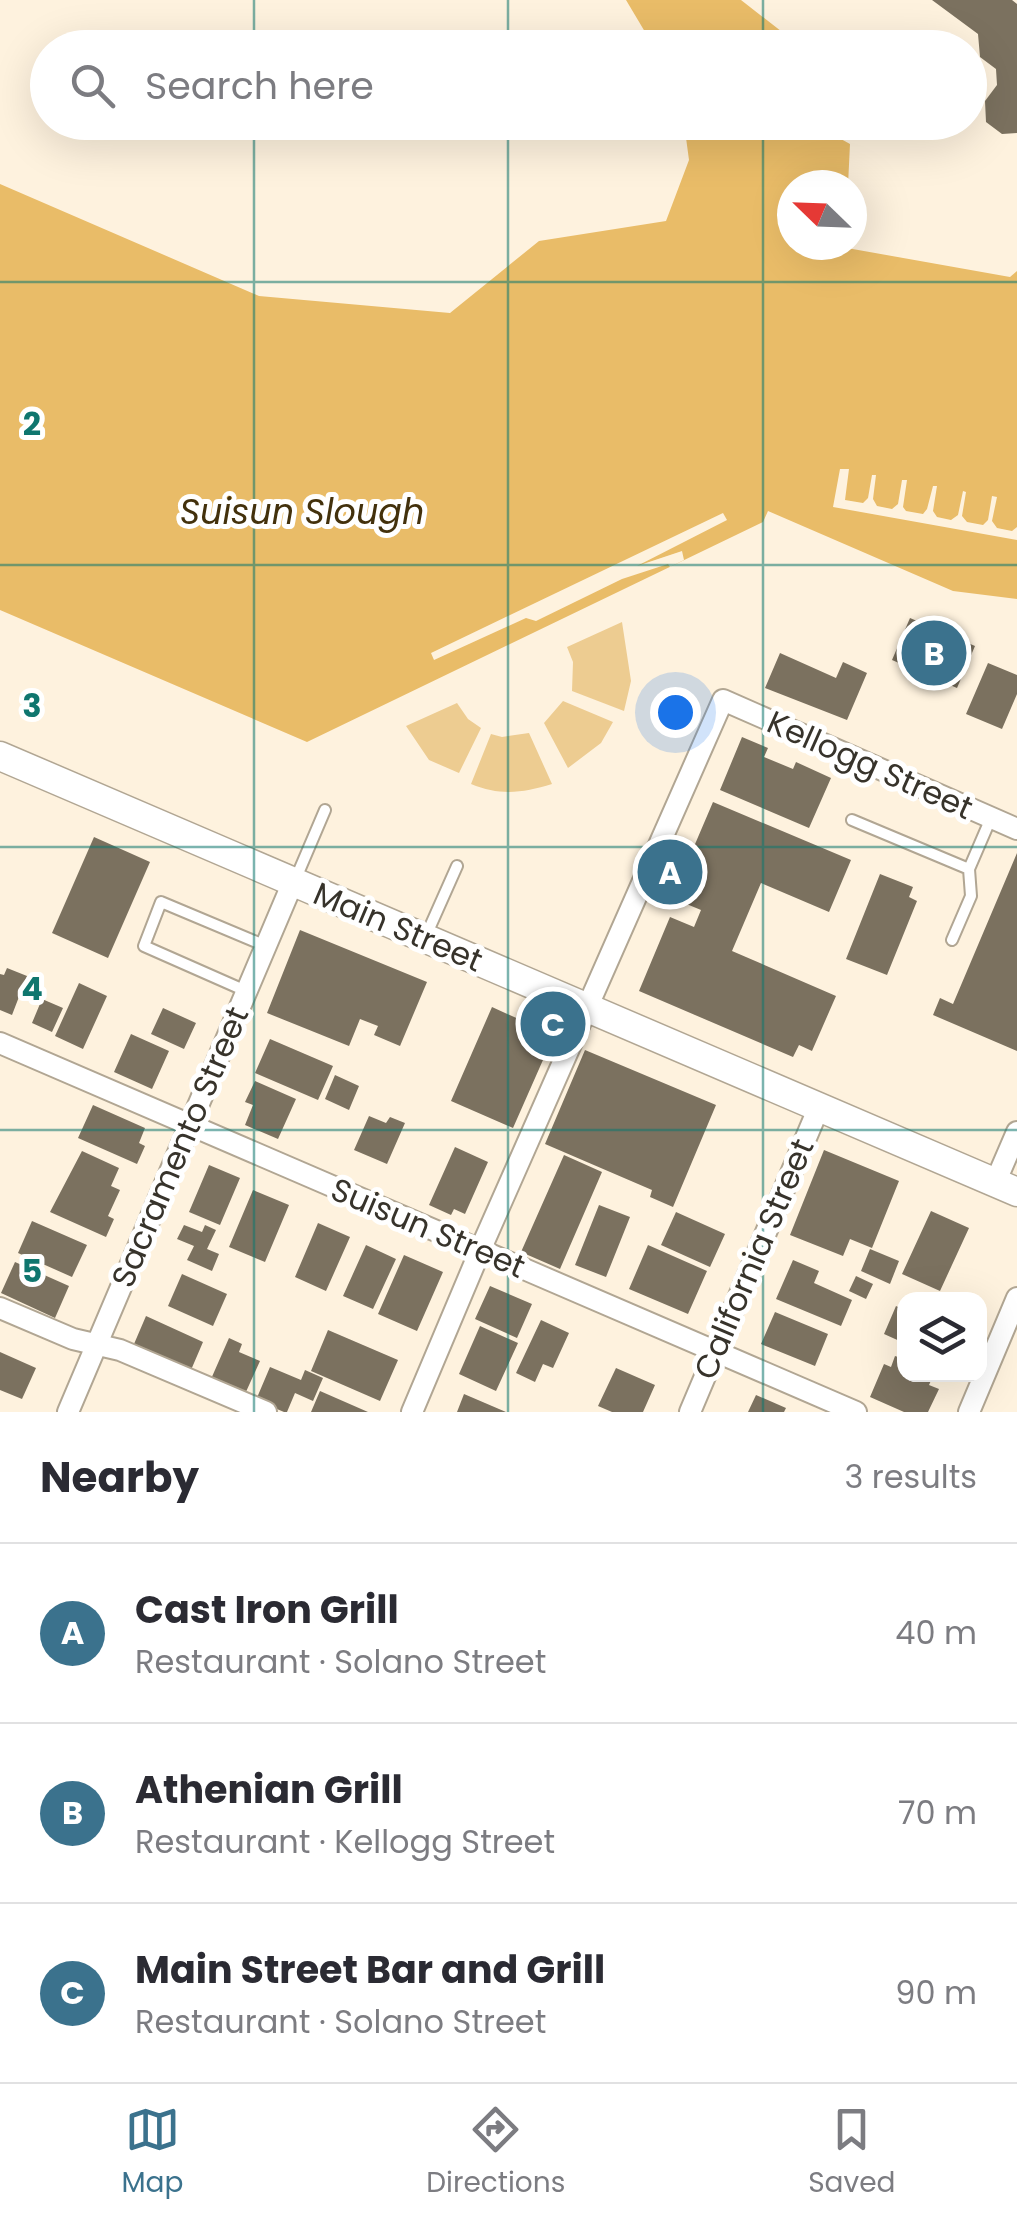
<!DOCTYPE html>
<meta charset="utf-8">
<style>
body{margin:0;font-family:Poppins,sans-serif;background:#f7f7f7;color:#2b2b33}
.controls{position:absolute;right:30px;bottom:30px;display:grid;overflow:hidden;border-radius:20px;box-shadow:0 10px 40px #0002}
.controls button{width:90px;height:90px;display:grid;place-items:center;padding:0;border:0;border-bottom:2px solid #e1e1e2;background:#fff;color:#2b2b33;font:50px sans-serif}
.compass{position:absolute;left:777px;top:170px;width:90px;height:90px;border-radius:50%;background:#fff;box-shadow:0 10px 40px #0002;rotate:293deg}
.you{position:absolute;left:675px;top:712px;width:35px;height:35px;margin:-25px;border:8px solid #fff;border-radius:50%;background:#1a73e8;box-shadow:0 0 0 15px #1a73e833}
.badge{display:grid;place-items:center;width:65px;height:65px;border-radius:50%;background:#3b728d;color:#fff;font-size:32px;font-weight:700}
.pin{position:absolute;translate:-50% -50%;border:5px solid #fff;box-shadow:0 2px 10px #0006}
.list{margin:0;padding:0;list-style:none}
h2{display:flex;justify-content:space-between;align-items:center;height:130px;margin:0;padding:0 40px;font-size:42px}
h2 small{font-size:32px;font-weight:400;color:#7c7c81}
.list li{display:grid;grid-template-columns:65px 1fr auto;gap:30px;align-items:center;box-sizing:border-box;height:180px;padding:0 40px;border-top:2px solid #e1e1e2}
.list b{display:block;font-size:38px;white-space:nowrap}
.list p{margin:0;font-size:32px;white-space:nowrap;color:#7c7c81}
.list em{font-size:32px;font-style:normal;color:#7c7c81}
.icon{flex:none;width:55px;height:55px;fill:none;stroke:currentColor;stroke-width:2;stroke-linecap:round;stroke-linejoin:round}
.map{position:relative;flex:none;width:1017px;height:1412px;overflow:hidden}
.search{position:absolute;background:#fff;box-shadow:0 10px 40px #0002;left:30px;right:30px;top:30px;height:110px;display:flex;align-items:center;gap:25px;box-sizing:border-box;padding:0 35px;border-radius:55px;color:#7c7c81;font-size:38px}
.sheet{height:670px;background:#fff}
nav{display:flex;justify-content:space-around;align-items:center;box-sizing:border-box;height:140px;border-top:2px solid #e1e1e2;background:#fff;font-size:28px;color:#7c7c81}
nav a{display:grid;justify-items:center;gap:5px}
nav .on{color:#3b728d}
.map>svg:first-child{display:block}
</style>
<div class="map">
<svg width="1017" height="1412" viewBox="0 0 1017 1412">
<rect width="100%" height="100%" fill="#fef2de"/>
<path fill="#edcc91" d="M622 622 631 681 624 711 572 691 573 662 567 647Z
M563 701 613 722 601 743 568 768 544 723Z
M457 703 468 719 481 728 459 773 429 760 406 726Z
M529 733 552 784C523 793 500 796 471 784L491 734 502 737Z"/>
<path fill="#e9bc68" d="M626 0H741L786 35 789 47H654Z
M684 123H812L850 144 848 185H792V245H846L847 248 1010 277 1017 271V599L953 591 768 511 763 522 307 742 0 610V184L259 296 450 313 539 241 666 221 689 160Z"/>
<path fill="#fef2de" d="M840 469H849L845 500 863 503 868 498 872 475H876L873 499 877 506 892 509 898 504 902 480H907L903 507 906 511 923 514 927 509 933 486H937L933 511 937 517 951 520 958 515 963 491 966 492 962 516 967 522 983 525 988 520 992 496 997 497 992 521 997 528 1012 531 1017 527V540L833 507Z
M723 513 727 520 637 566 682 551 684 560 670 567 668 564 622 579 536 621 526 618 434 660 431 653Z"/>
<path fill="#7b715f" d="M932 0H1012L1017 4V133L1002 134 986 122 985 101 997 85 996 69 980 57 978 34Z
M910 618 975 646 957 688 892 660Z
M780 653 836 678 843 662 867 673 847 720 765 688Z
M988 663 1017 675V694L1002 729 966 714Z
M742 737 768 748 764 757 793 769 796 762 831 778 809 828 720 790Z
M713 802 851 860 829 912 761 883 732 951 836 996 812 1051 799 1045 793 1057 639 991 670 917 694 927 701 910 672 898Z
M94 837 150 862 108 958 52 933Z
M1017 853V1051L933 1015 940 998 953 1004Z
M880 874 913 887 909 897 917 901 887 975 846 959Z
M300 930 427 982 400 1046 374 1035 378 1026 360 1019 349 1046 267 1013Z
M7 968 27 976 12 1015 0 1010V974L4 975Z
M79 983 107 996 83 1049 55 1036Z
M42 999 63 1008 52 1032 32 1023Z
M492 1007 554 1035 513 1128 451 1101Z
M163 1008 196 1023 184 1049 151 1034Z
M131 1034 169 1051 152 1089 114 1072Z
M270 1039 333 1066 318 1100 255 1073Z
M585 1050 716 1105 673 1207 650 1197 652 1190 545 1144Z
M335 1075 359 1086 349 1110 325 1099Z
M255 1081 296 1099 278 1139 245 1125 253 1105 245 1102Z
M93 1105 145 1128 139 1143 145 1146 137 1164 78 1138Z
M369 1116 386 1123 390 1117 405 1123 387 1164 354 1150Z
M455 1147 488 1162 465 1214 454 1209 451 1215 429 1205Z
M824 1150 899 1181 872 1248 850 1239 843 1256 790 1235Z
M82 1151 119 1168 111 1186 120 1190 108 1216 114 1219 106 1237 50 1212Z
M564 1155 602 1172 560 1269 521 1252Z
M209 1165 240 1178 220 1225 189 1212Z
M253 1190 289 1205 265 1262 229 1247Z
M599 1205 630 1217 606 1277 575 1265Z
M931 1211 969 1228 940 1291 902 1274Z
M676 1212 725 1234 710 1267 661 1245Z
M32 1221 87 1245 72 1277 18 1253Z
M318 1223 350 1237 326 1291 295 1277Z
M184 1225 202 1232 205 1225 216 1230 207 1249 219 1254 212 1271 187 1260 194 1246 177 1239Z
M366 1245 396 1259 373 1309 343 1296Z
M648 1245 707 1271 688 1314 629 1289Z
M870 1249 899 1261 890 1284 861 1271Z
M404 1255 443 1272 417 1331 378 1314Z
M793 1260 819 1271 814 1283 852 1300 841 1326 776 1299Z
M15 1262 69 1286 55 1318 1 1293Z
M182 1274 227 1294 213 1326 168 1306Z
M856 1276 873 1284 866 1299 849 1291Z
M490 1286 532 1304 517 1338 475 1319Z
M896 1306 904 1310V1343L884 1334Z
M775 1312 828 1334 815 1366 761 1344Z
M146 1316 203 1342 191 1370 134 1344Z
M541 1320 569 1333 553 1368 543 1364 535 1382 516 1373Z
M480 1326 518 1343 496 1391 459 1374Z
M328 1330 398 1360 380 1401 311 1371Z
M229 1338 242 1344 239 1352 260 1361 245 1394 211 1379Z
M0 1352 36 1368 22 1399 0 1390Z
M895 1356 904 1359V1374H934L929 1385 939 1389 928 1412H904L870 1397 884 1364 891 1367Z
M270 1367 301 1380 305 1370 323 1378 313 1401 295 1393 287 1412H284L256 1400Z
M616 1368 655 1385 643 1412H612L598 1406Z
M320 1391 368 1412H311Z
M464 1394 506 1412H457Z
M756 1395 786 1408 784 1412H748Z"/>
<g fill="none" stroke-linecap="round" stroke-linejoin="round">
<defs>
<path id="service" d="M852 820 969 869
M296 878 325 810
M425 938 457 866
M952 940 971 896 969 869 991 818
M246 991 144 946 161 902 266 946"/>
<path id="minor" d="M0 1043 856 1412
M995 1183 1017 1132
M0 1308 73 1339 120 1350 266 1412
M68 1412 293 882
M412 1412 485 1239 723 700 1017 829
M690 1412 819 1107
M969 1412 1017 1298"/>
<path id="secondary" d="M0 756 1017 1192"/>
</defs>
<use href="#service" stroke="#b1a693" stroke-width="14"/>
<use href="#minor" stroke="#b1a693" stroke-width="24"/>
<use href="#secondary" stroke="#b1a693" stroke-width="31"/>
<use href="#service" stroke="#fff" stroke-width="10"/>
<use href="#minor" stroke="#fff" stroke-width="20"/>
<use href="#secondary" stroke="#fff" stroke-width="28"/>
</g>
<path fill="none" stroke="#0f766e" stroke-width="2.5" stroke-opacity="0.55" d="M254 0V48M508 0V48M763 0V48M254 122V1412M508 122V1412M763 122V1412M0 282H1017M0 565H1017M0 847H1017M0 1130H1017"/>
<g text-anchor="middle" stroke-width="10" stroke-linejoin="round" paint-order="stroke">
<g font-size="32" fill="#37332b" stroke="#fff">
<text transform="translate(870 765) rotate(24)" y="11">Kellogg Street</text>
<text transform="translate(398 927) rotate(23)" y="11">Main Street</text>
<text transform="translate(180 1147) rotate(-67)" y="11">Sacramento Street</text>
<text transform="translate(428 1228) rotate(23)" y="11">Suisun Street</text>
<text transform="translate(754 1259) rotate(-67)" y="11">California Street</text>
</g>
<g font-size="35" font-style="italic" fill="#43310c" stroke="#fff">
<text x="302" y="524">Suisun Slough</text>
</g>
</g>
<g font-size="32" text-anchor="middle" font-weight="bold" fill="#0f766e" stroke="#fff" stroke-width="10" stroke-linejoin="round" paint-order="stroke">
<text x="32" y="435">2</text>
<text x="32" y="717">3</text>
<text x="32" y="1000">4</text>
<text x="32" y="1282">5</text>
</g>
</svg>
<div class="controls">
<button><svg class="icon" aria-label="layers" viewBox="0 0 24 24"><path d="M12 4l9 5-9 5-9-5zM3 14l9 5 9-5"/></svg></button>
</div>
<svg class="compass" viewBox="-18 -18 36 36"><path d="M0-13l5 13h-10z" fill="#e53935"/><path d="M0 13l5-13h-10z" fill="#7c7c81"/></svg>
<div class="you"></div>
<div class="pin badge" style="left:670px;top:872px">A</div>
<div class="pin badge" style="left:934px;top:653px">B</div>
<div class="pin badge" style="left:553px;top:1024px">C</div>
<div class="search"><svg class="icon" aria-label="search" viewBox="0 0 24 24"><circle cx="10" cy="10" r="6"/><path d="M15 15l6 6"/></svg>Search here</div>
</div>
<section class="sheet">
<h2>Nearby<small>3 results</small></h2>
<ul class="list">
<li><span class="badge">A</span><div><b>Cast Iron Grill</b><p>Restaurant · Solano Street</p></div><em>40 m</em></li>
<li><span class="badge">B</span><div><b>Athenian Grill</b><p>Restaurant · Kellogg Street</p></div><em>70 m</em></li>
<li><span class="badge">C</span><div><b>Main Street Bar and Grill</b><p>Restaurant · Solano Street</p></div><em>90 m</em></li>
</ul>
</section>
<nav>
<a class="on"><svg class="icon" aria-label="map" viewBox="0 0 24 24"><path d="M3 6l6-2 6 2 6-2v14l-6 2-6-2-6 2zM9 4v14M15 6v14"/></svg>Map</a>
<a><svg class="icon" aria-label="directions" viewBox="0 0 24 24"><path d="M12 3l9 9-9 9-9-9zM9 14v-3h6M13 9l2 2-2 2"/></svg>Directions</a>
<a><svg class="icon" aria-label="saved" viewBox="0 0 24 24"><path d="M7 4h10v16l-5-4-5 4z"/></svg>Saved</a>
</nav>
